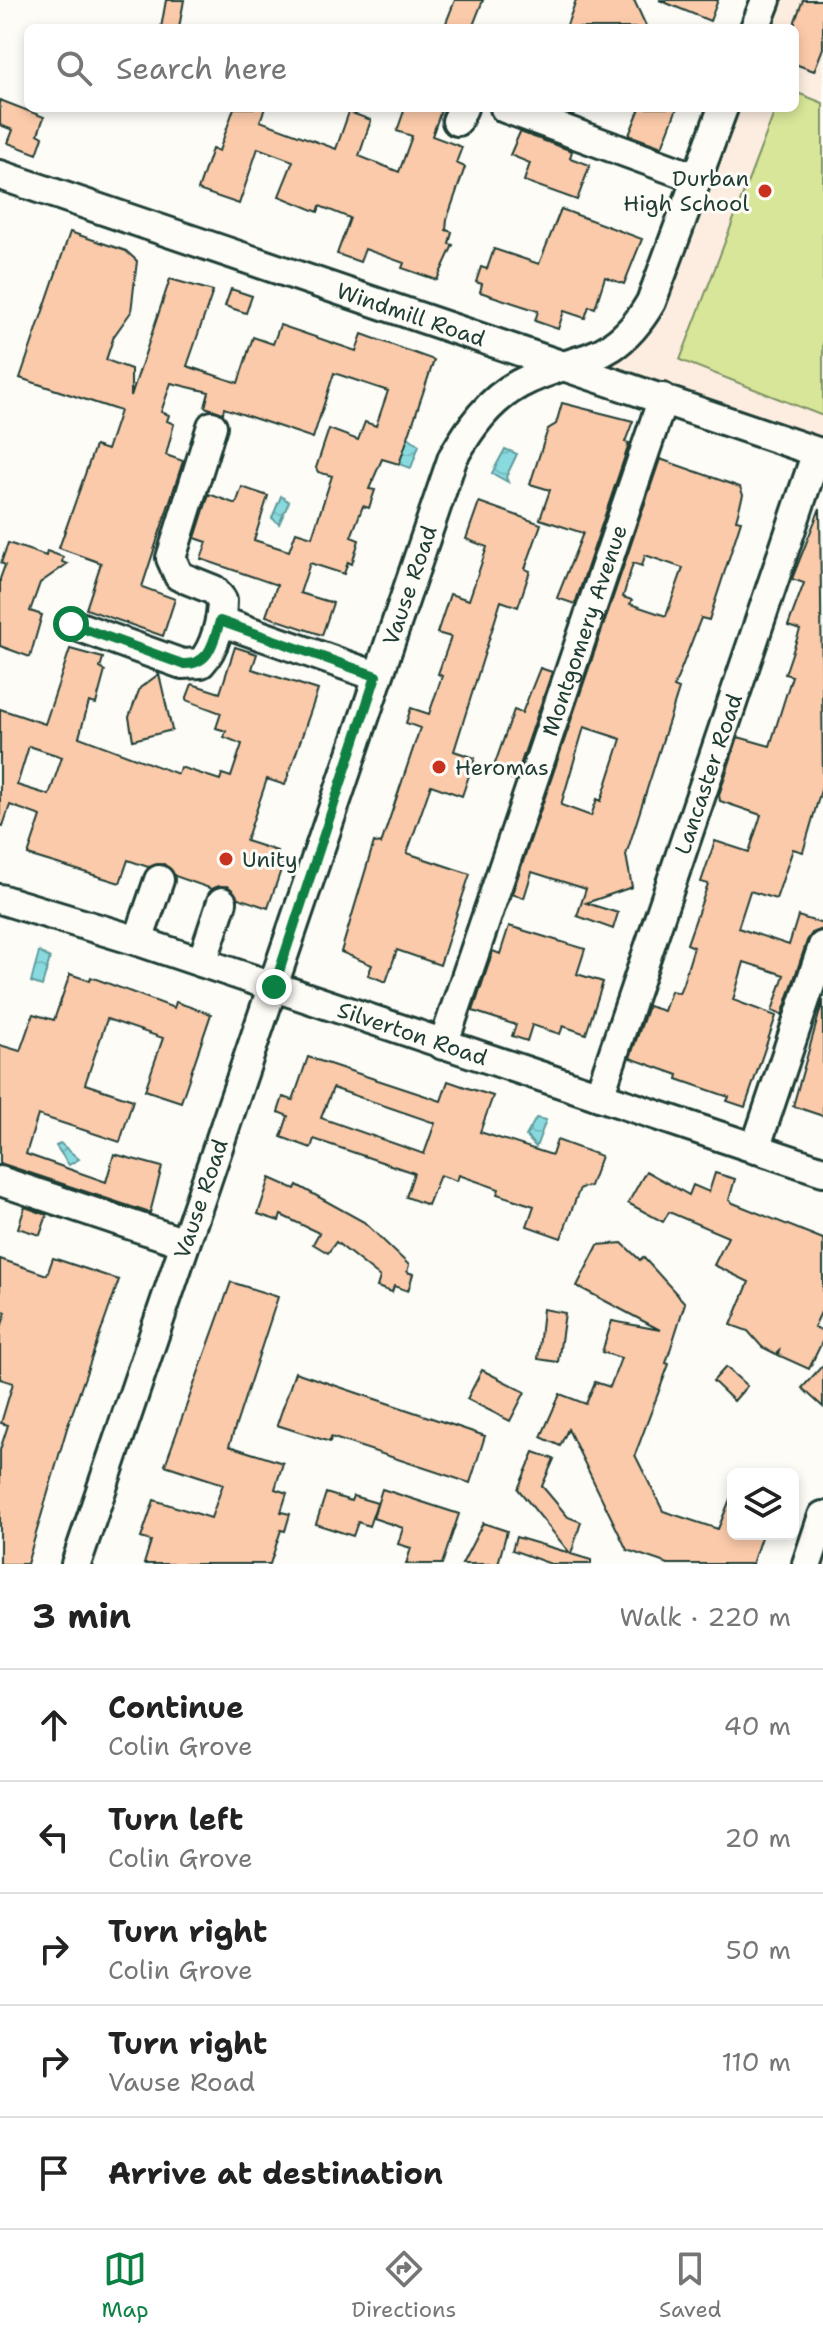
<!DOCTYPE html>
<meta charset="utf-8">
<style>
body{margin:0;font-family:"Shantell Sans",sans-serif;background:#f6f6f6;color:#222}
.controls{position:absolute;right:24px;bottom:24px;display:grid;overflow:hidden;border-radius:12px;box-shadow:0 4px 12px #0003}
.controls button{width:72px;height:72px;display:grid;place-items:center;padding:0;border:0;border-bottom:2px solid #e0e0e0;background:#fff;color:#222;font:40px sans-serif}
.stop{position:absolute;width:24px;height:24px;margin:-18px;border:6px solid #0b8043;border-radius:50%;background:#fff}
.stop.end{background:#0b8043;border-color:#fff;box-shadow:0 2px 8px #0008}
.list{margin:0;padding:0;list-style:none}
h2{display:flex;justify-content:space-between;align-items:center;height:104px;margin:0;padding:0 32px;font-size:34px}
h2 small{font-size:26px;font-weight:400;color:#767676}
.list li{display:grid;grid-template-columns:52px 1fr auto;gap:24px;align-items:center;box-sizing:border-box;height:112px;padding:0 32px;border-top:2px solid #e0e0e0}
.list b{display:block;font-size:30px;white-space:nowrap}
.list p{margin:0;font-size:26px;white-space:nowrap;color:#767676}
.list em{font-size:26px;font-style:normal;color:#767676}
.icon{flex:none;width:44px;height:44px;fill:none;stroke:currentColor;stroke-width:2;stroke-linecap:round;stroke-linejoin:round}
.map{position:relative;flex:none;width:823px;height:1564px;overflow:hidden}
.search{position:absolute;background:#fff;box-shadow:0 4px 12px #0003;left:24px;right:24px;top:24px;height:88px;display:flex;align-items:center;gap:20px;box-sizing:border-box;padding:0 28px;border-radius:12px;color:#767676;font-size:30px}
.sheet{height:664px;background:#fff}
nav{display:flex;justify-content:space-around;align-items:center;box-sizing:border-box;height:112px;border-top:2px solid #e0e0e0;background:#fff;font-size:22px;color:#767676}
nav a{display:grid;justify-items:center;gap:4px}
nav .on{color:#0b8043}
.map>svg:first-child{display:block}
</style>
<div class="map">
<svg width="823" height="1564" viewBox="0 0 823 1564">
<defs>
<pattern id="water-waves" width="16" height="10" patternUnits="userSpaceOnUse" patternTransform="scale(2)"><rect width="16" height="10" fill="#89dadf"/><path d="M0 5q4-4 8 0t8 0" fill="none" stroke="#76bcc0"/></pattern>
</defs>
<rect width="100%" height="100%" fill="#fdfcf7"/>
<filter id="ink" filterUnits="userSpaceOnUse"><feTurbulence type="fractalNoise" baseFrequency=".0125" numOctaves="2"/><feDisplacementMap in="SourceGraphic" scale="16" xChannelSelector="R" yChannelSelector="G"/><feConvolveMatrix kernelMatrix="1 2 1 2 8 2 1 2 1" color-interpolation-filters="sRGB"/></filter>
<g filter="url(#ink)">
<path fill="#fcede0" d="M778 0H823V450L583 368 623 356 653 327 677 274 738 108H795V28H767Z"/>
<path fill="#d8e699" stroke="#7c9266" stroke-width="2" d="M795 92 823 103V416L680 360 776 108H795Z"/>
<path fill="url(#water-waves)" stroke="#5f9b9b" stroke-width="2" d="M408 437 419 445 411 468 399 464Z
M505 449 517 454 506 477 508 482 492 473Z
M281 496 289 502 279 524 272 518Z
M39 952 50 958 42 986 31 982Z
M536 1118 546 1120 536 1147 526 1136Z
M60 1143 79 1159 69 1165 56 1146Z"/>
<path fill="#fbcaaa" stroke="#1f3d34" stroke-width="2" fill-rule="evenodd" d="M166 0H184L179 28H161Z
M455 0H483L472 28H444Z
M576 0H634L647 28H566Z
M659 0H718L710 21Z
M803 0H823V48L814 71 795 64V21Z
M0 100 44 117 38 134 43 137 37 154 8 143 13 130 0 125Z
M234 108H265L260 121 336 149 349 112 371 120 359 156 399 172 412 136 397 131 405 108H442L432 136 462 147 456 163 465 167 447 219 446 230 452 232 449 244 453 245 437 280 402 268 404 263 365 249 360 262 337 254 350 218 320 206 318 212 279 196 293 161 258 148 239 204 198 190 212 149 219 151Z
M640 108H677L662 147 629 135Z
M520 132 572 151 570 158 590 165 577 200 524 181 530 163 510 155Z
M561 209 642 239 624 284 605 277 595 308 589 306 585 318 564 311 558 329 535 321 538 311 480 292 482 284 476 282 481 267 487 269 494 249 539 264Z
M70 232 126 251 137 261 131 312 114 336 106 360 131 369V396L170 279 213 291 187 366 238 383 253 337 273 344 280 325 356 351 362 334 434 360 399 464 382 459 369 489 375 490 369 508 363 506 351 537 359 540 352 564 348 562 344 574 310 563 300 593 333 603 322 635 266 616 277 585 201 559 207 542 195 538 209 494 236 504 242 487 268 496 254 540 289 551 296 532 312 537 332 476 318 472 316 468 329 429 358 440 365 422 376 426 388 391 334 373 313 438 224 408 223 413 205 407 209 392 171 383 161 412 169 415 167 421 174 424 166 455 183 461 142 587 175 599 163 636 86 609 101 563 59 548 95 446 107 450 120 411 20 378Z
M231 289 252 296 246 313 225 306Z
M562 403 633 421 625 442 629 443 627 450 575 604 557 598 583 533 540 519 550 490 530 484 548 429 556 424Z
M660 459 740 487 743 495 736 520 741 521 709 620 701 618 674 687 679 689 626 855 632 887 586 903 618 913 613 929 577 916 586 889 532 872 524 898 512 894ZM645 555 683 568 666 616 630 604 632 600 623 597 633 563 642 566ZM584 727 621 739 601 801 597 799 591 816 561 805Z
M479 502 541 524 525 569 530 571 518 607 501 601 454 751 475 758 462 796 431 785 407 853 470 874 451 931 440 965 397 950 386 982 368 975 372 965 341 952 374 842 381 844 420 728 406 723 411 708 429 714 442 676 438 674 451 637 437 633 450 594 469 600 487 547 466 539Z
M820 508 823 783 803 852 793 849 776 899 750 891 738 928 789 945 798 916 823 924V929L812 933 807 941 782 1015 772 1011 784 975 744 962 733 1000 776 1016 745 1107 727 1101 729 1097 677 1079 678 1075 630 1058 648 1006 664 1011 671 991 679 993 683 983 694 947 687 944 708 884 701 882 715 841 749 852 761 815 720 801 719 795 738 737 770 746 792 676 785 674 800 630 788 626 804 583 792 579Z
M8 543 46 556 47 551 63 557 62 562 67 564 40 583 30 611 42 615 30 657 0 646V579L5 565 1 563Z
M235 647 257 654 252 669 318 690 285 785 267 779 246 841 277 851 275 858 284 861 268 908 238 898 228 886 212 889 175 876 164 864 148 867 128 860 120 883 28 855 41 816 10 805 3 826 0 825V709L45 724 70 649 103 658 100 668 105 671 96 704 89 702 79 737 178 774 180 767 220 780 222 774 231 777 242 744 224 737 226 731 216 728 221 713 186 700 192 684 220 693ZM29 746 62 757 49 795 17 785Z
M540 668 552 672 515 780 492 772 514 710 522 713Z
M159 674 172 730 133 740 129 717 140 688Z
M509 926 585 949 577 974 603 982 586 1034 563 1026 560 1034 532 1025 527 1041 512 1036 516 1025 473 1011 493 951 500 954Z
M70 974 90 981 91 977 174 1008 176 1002 211 1014 181 1102 145 1090 163 1038 107 1019 85 1084 133 1100 120 1142 38 1115 26 1154 106 1182 114 1154 162 1167 150 1213 0 1163V1045L20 1051 33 1014 54 1020Z
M823 1000V1116L793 1106Z
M308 1057 441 1101 448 1081 468 1088 493 1096 480 1132 552 1155 557 1140 601 1156 590 1186 580 1188 561 1238 527 1226 534 1206 497 1194 499 1189 459 1175 457 1181 440 1175 428 1205 406 1197 414 1173 314 1139 311 1148 281 1137 288 1116 278 1112 283 1097 293 1100ZM333 1088 435 1123 424 1154 321 1118Z
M646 1171 689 1195 693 1185 709 1192 715 1173 735 1179 729 1200 733 1203 823 1239V1308L814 1327 823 1331V1340L809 1369 778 1355 779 1351 776 1354 762 1347 748 1331 731 1325 749 1282 714 1265 728 1237 669 1212 663 1222 628 1203Z
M270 1178 295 1189 297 1185 364 1222 409 1265 407 1272 413 1274 408 1291 394 1286 392 1292 377 1287 380 1277 336 1242 328 1253 313 1244 319 1233 281 1215 279 1221 258 1214Z
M25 1207 47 1215 40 1235 18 1228Z
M622 1243 640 1260 643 1257 685 1303 666 1363 669 1364 635 1455 663 1511 718 1529 733 1492V1534H762L752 1564H668L627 1550 568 1429 560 1446 541 1437 560 1394 586 1404 595 1382 610 1387 621 1358 602 1352 612 1321 660 1330 577 1286 598 1245Z
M53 1258 119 1280 67 1428 27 1564H0V1450L8 1425 1 1423 13 1383 0 1379V1331L6 1312 0 1310V1259L47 1275Z
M231 1282 278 1297 229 1446 283 1463 275 1489 287 1493 281 1512 290 1514 285 1531 281 1530 270 1564H144L151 1541 141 1538 154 1500 211 1518 223 1484 165 1465Z
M543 1309 565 1313 558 1362 538 1359Z
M823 1365V1407L802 1388Z
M726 1367 747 1386 734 1401 713 1381Z
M482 1370 525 1392 510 1421 467 1399Z
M295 1372 485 1436 470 1483 331 1437 330 1442 277 1425Z
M534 1452 554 1459 542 1486 568 1517 581 1522 571 1554 591 1560V1564H551L512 1550 516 1537 570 1553 518 1489Z
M382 1489 459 1514 442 1564H406L411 1548 398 1544 403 1528 373 1518Z
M326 1493 351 1501 353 1496 377 1503 369 1526 358 1522 353 1536 316 1524Z
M483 1523 507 1531 498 1564H462Z"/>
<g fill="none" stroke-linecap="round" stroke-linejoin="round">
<defs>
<g id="minor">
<path d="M755 28 766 0"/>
<path d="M505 108 696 178"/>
<path d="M457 121 463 108"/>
<path id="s1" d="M0 175 823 454"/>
<path d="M220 621 376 676"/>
<path d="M71 624 182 664 201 663C215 648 222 620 222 600L214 590 179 576 171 558 212 426"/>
<path id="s2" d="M0 899 138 941 823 1171"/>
<path d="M138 941 159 880"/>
<path d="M202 962 222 902"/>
<path id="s3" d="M443 1045 663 398"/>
<path id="s4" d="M599 1096 817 452"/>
<path d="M755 1149 823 946"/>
<path d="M0 1181 185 1243"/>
<path id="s5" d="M76 1564 453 457C470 428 488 401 519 384 577 353 612 369 651 302L723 108"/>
<path d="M807 1564 823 1516"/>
</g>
</defs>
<use href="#minor" stroke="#1f3d34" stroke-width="34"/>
<use href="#minor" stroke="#fdfcf7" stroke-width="28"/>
</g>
</g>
<g fill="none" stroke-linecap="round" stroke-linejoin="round" filter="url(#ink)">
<path stroke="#0b8043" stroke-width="10" d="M71 624 182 664C209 666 213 644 220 621L376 676 274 987"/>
</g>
<g fill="#c8321e" stroke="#fdfcf7" stroke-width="3">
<circle cx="765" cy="191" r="8"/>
<circle cx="439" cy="767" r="8"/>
<circle cx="226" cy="859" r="8"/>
</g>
<g text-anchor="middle" stroke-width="6" stroke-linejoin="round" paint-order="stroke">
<g font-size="22" fill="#1f3d34" stroke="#fdfcf7" text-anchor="start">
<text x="749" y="186" text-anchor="end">Durban<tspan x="749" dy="25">High School</tspan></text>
<text x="455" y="775">Heromas</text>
<text x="242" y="867">Unity</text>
</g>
<g font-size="22" fill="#1f3d34" stroke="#fdfcf7">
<text dy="8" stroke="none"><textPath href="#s1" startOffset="434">Windmill Road</textPath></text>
<text dy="8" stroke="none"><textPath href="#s5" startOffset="1034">Vause Road</textPath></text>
<text dy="8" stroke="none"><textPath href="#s3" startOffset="438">Montgomery Avenue</textPath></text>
<text dy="8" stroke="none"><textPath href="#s4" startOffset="340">Lancaster Road</textPath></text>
<text dy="8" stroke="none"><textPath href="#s2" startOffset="434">Silverton Road</textPath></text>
<text dy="8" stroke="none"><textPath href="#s5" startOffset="386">Vause Road</textPath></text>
</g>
</g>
</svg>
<div class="controls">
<button><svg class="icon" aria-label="layers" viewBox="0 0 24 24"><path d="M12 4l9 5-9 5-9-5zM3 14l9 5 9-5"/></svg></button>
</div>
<div class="stop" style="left:71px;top:624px"></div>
<div class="stop end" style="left:274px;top:987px"></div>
<div class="search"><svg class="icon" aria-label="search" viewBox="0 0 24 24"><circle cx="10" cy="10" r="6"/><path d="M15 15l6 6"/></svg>Search here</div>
</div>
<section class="sheet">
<h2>3 min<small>Walk · 220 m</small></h2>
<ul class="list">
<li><svg class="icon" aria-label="ahead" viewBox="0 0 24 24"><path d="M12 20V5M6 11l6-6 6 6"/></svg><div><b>Continue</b><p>Colin Grove</p></div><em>40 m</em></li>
<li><svg class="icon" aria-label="left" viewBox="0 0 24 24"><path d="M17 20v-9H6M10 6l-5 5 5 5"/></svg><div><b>Turn left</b><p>Colin Grove</p></div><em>20 m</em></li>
<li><svg class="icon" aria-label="right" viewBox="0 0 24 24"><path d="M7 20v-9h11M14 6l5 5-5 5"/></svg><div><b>Turn right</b><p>Colin Grove</p></div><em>50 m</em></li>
<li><svg class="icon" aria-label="right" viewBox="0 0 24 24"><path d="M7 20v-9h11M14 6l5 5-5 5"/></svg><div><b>Turn right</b><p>Vause Road</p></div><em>110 m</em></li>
<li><svg class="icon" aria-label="arrive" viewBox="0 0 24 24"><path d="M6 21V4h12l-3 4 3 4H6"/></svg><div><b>Arrive at destination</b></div></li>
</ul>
</section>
<nav>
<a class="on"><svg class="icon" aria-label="map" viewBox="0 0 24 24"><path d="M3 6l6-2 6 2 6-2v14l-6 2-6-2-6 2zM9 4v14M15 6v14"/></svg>Map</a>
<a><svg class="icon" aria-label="directions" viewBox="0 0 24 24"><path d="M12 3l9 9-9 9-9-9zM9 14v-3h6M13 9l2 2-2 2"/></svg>Directions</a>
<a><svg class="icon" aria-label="saved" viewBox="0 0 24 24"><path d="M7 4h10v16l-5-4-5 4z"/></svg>Saved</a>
</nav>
